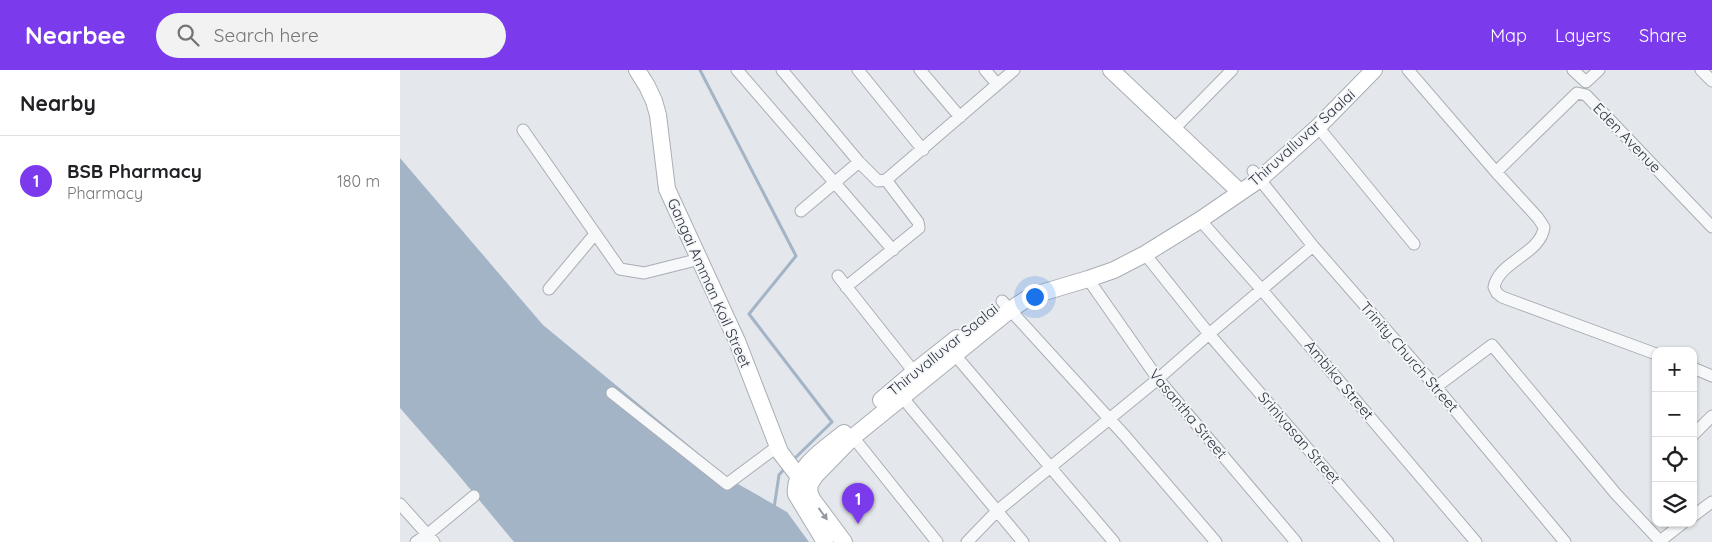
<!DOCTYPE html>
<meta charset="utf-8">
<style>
body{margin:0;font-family:Quicksand,sans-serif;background:#f2f2f2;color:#202124}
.controls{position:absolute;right:15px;bottom:15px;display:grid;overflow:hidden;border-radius:10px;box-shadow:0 1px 4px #0004}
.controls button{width:45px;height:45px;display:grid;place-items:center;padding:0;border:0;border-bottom:1px solid #e0e0e0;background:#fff;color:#202124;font:25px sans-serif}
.you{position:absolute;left:634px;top:226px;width:18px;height:18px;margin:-12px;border:4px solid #fff;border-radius:50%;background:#1a73e8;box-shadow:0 0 0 8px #1a73e833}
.badge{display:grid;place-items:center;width:32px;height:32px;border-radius:50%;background:#7c3aed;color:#fff;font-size:16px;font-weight:700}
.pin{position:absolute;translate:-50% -41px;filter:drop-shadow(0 1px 2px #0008)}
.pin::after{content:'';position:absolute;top:26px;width:18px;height:15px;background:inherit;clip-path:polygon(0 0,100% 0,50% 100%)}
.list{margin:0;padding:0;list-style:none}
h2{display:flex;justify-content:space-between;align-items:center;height:65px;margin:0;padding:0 20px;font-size:21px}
h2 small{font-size:16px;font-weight:400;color:#757577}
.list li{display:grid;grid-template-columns:32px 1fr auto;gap:15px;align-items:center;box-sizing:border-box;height:90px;padding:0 20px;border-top:1px solid #e0e0e0}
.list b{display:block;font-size:19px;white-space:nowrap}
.list p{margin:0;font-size:16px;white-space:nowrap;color:#757577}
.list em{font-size:16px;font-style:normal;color:#757577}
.icon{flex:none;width:28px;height:28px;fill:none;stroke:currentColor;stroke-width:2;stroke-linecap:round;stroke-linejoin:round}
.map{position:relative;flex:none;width:1312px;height:472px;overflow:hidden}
header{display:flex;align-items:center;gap:30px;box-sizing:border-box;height:70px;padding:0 25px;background:#7c3aed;color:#fff}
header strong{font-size:24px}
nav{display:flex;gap:28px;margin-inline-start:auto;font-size:18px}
.search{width:350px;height:45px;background:#f2f2f2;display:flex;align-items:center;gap:12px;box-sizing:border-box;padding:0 18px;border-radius:28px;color:#757577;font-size:19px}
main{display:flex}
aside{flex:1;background:#fff}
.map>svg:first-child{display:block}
</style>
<header>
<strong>Nearbee</strong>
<div class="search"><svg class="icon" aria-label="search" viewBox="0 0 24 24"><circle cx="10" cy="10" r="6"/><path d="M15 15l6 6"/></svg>Search here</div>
<nav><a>Map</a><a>Layers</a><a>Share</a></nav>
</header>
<main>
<aside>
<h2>Nearby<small></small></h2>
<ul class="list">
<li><span class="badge">1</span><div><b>BSB Pharmacy</b><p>Pharmacy</p></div><em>180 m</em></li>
</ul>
</aside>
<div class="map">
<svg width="1312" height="472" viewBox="0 0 1312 472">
<rect width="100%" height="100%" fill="#e4e7eb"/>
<path fill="#a3b4c7" d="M0 88 143 255 331 410 387 442 409 472H114L56 402 0 338Z"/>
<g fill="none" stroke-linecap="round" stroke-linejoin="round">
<path stroke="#a3b4c7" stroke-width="3" d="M300 0 396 186 349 244 432 352 392 391
M374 438 379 405 386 397"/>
<defs>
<path id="street" d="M337 0 493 180
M382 0 459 92 478 111 486 110 614 0
M458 0 523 80
M520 0 560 47
M585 0 597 14
M1008 0 1096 102 1138 148 1144 157C1141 184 1099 191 1094 217L1097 223 1102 227 1256 284
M1173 0 1186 12 1199 0
M1301 0 1312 11
M918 57 1014 174
M774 59 832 0
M123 60 220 199 244 203 300 189
M853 101 913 176 1036 317 1165 472
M1096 102 1177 23 1186 25 1312 157
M401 141 459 92
M800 150 862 220 1076 472
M745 184 809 264 988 472
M438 206 514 302
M688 209 758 309 896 472
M446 217 519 158 518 152 486 110
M149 219 195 164
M602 231 725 366 816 472
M555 285 714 472
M1293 298 1312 306
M1036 317 1092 275 1216 424 1260 471 1258 472
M212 323 327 414 378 376
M502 327 623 472
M1293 365 1312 346
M453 367 537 472
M0 434 34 472
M1293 446 1312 432
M1260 471 1283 453
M16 472 28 464 74 426
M567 472 597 441 758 309 809 264 913 176"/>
<path id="secondary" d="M237 0 247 16 254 31 258 45 267 119 337 271 380 382 399 407 408 412
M711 0 840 122
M481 330 514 302 557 268
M425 472 396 424C392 399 427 377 444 363
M444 472 412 429 409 421 410 414 415 406 453 367 610 240 631 226 688 209 714 200 745 184 800 150 860 109 918 57 974 0"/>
</defs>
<use href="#street" stroke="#a9aeb5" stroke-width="13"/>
<use href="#secondary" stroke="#a9aeb5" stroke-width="18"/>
<use href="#street" stroke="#f7f8f9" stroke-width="11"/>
<use href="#secondary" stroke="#fff" stroke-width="16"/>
</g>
<defs><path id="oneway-solid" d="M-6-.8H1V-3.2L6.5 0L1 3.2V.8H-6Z" transform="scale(1.25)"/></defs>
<use fill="#969aa0" href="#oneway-solid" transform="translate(423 444) rotate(54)"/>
<g text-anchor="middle" stroke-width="4" stroke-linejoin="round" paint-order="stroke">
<g font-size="15" fill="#2d3542" stroke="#f4f6f8">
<text transform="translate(902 68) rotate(-42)" y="5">Thiruvalluvar Saalai</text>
<text transform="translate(1227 68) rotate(46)" y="5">Eden Avenue</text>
<text transform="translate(309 213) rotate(66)" y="5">Gangai Amman Koil Street</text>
<text transform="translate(543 280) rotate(-39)" y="5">Thiruvalluvar Saalai</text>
<text transform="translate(1009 287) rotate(49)" y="5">Trinity Church Street</text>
<text transform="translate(939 310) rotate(50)" y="5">Ambika Street</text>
<text transform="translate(788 344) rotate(50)" y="5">Vasantha Street</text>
<text transform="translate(899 368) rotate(49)" y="5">Srinivasan Street</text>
</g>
</g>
</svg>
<div class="controls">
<button>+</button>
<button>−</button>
<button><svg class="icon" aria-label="locate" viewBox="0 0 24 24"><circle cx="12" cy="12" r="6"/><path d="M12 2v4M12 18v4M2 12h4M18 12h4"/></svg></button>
<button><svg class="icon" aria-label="layers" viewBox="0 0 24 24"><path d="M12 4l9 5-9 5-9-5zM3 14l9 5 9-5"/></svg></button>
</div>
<div class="you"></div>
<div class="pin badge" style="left:458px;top:454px">1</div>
</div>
</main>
